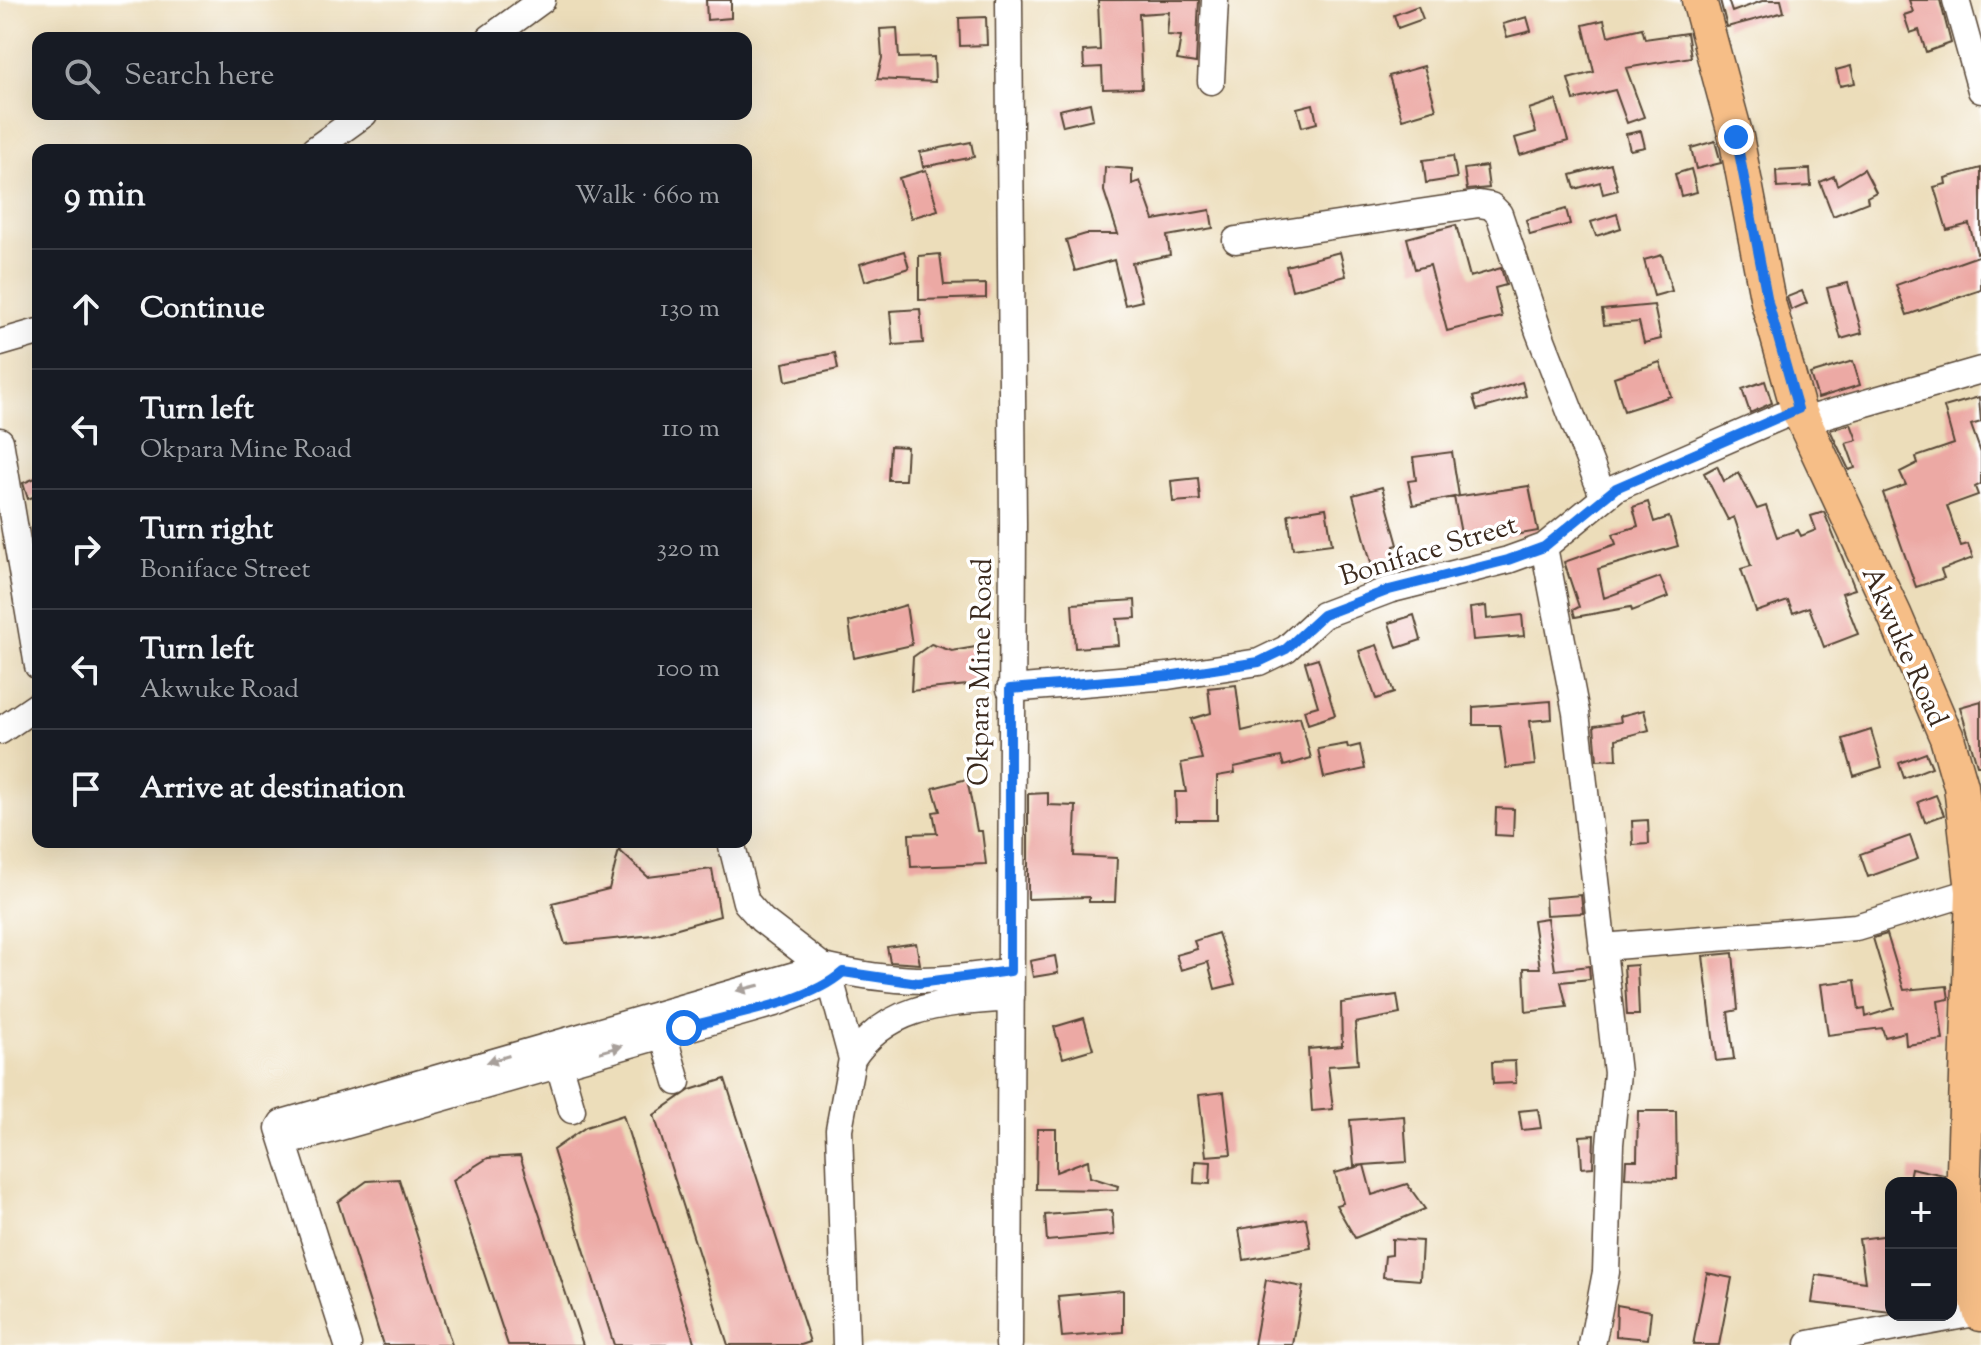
<!DOCTYPE html>
<meta charset="utf-8">
<style>
body{margin:0;font-family:"Sorts Mill Goudy",serif;background:#20242c;color:#f1f3f6}
.controls{position:absolute;right:24px;bottom:24px;display:grid;overflow:hidden;border-radius:16px;box-shadow:0 8px 32px #0002}
.controls button{width:72px;height:72px;display:grid;place-items:center;padding:0;border:0;border-bottom:2px solid #363941;background:#171b24;color:#f1f3f6;font:40px sans-serif}
.stop{position:absolute;width:24px;height:24px;margin:-18px;border:6px solid #1a73e8;border-radius:50%;background:#fff}
.stop.end{background:#1a73e8;border-color:#fff;box-shadow:0 2px 8px #0008}
.list{margin:0;padding:0;list-style:none}
h2{display:flex;justify-content:space-between;align-items:center;height:104px;margin:0;padding:0 32px;font-size:34px}
h2 small{font-size:26px;font-weight:400;color:#9ea1a6}
.list li{display:grid;grid-template-columns:52px 1fr auto;gap:24px;align-items:center;box-sizing:border-box;height:120px;padding:0 32px;border-top:2px solid #363941}
.list b{display:block;font-size:30px;white-space:nowrap}
.list p{margin:0;font-size:26px;white-space:nowrap;color:#9ea1a6}
.list em{font-size:26px;font-style:normal;color:#9ea1a6}
.icon{flex:none;width:44px;height:44px;fill:none;stroke:currentColor;stroke-width:2;stroke-linecap:round;stroke-linejoin:round}
.map{position:relative;flex:none;width:1981px;height:1345px;overflow:hidden}
.search{position:absolute;background:#171b24;box-shadow:0 8px 32px #0002;left:32px;top:32px;width:720px;height:88px;display:flex;align-items:center;gap:20px;box-sizing:border-box;padding:0 28px;border-radius:16px;color:#9ea1a6;font-size:30px}
.panel{position:absolute;background:#171b24;box-shadow:0 8px 32px #0002;left:32px;top:144px;width:720px;height:704px;border-radius:16px}
.map>svg:first-child{display:block}
</style>
<div class="map">
<svg width="1981" height="1345" viewBox="0 0 1981 1345">
<rect width="100%" height="100%" fill="#fff"/>
<filter id="ink" filterUnits="userSpaceOnUse"><feTurbulence type="fractalNoise" baseFrequency=".0125" numOctaves="2"/><feDisplacementMap in="SourceGraphic" scale="16" xChannelSelector="R" yChannelSelector="G"/><feConvolveMatrix kernelMatrix="1 2 1 2 8 2 1 2 1" color-interpolation-filters="sRGB"/></filter>
<filter id="wash" filterUnits="userSpaceOnUse"><feTurbulence type="fractalNoise" baseFrequency=".006" numOctaves="4" result="noise"/><feDisplacementMap in="SourceGraphic" scale="32" xChannelSelector="R" yChannelSelector="G"/><feGaussianBlur stdDeviation="1.8" result="paint"/><feColorMatrix in="noise" values="0 0 0 0 0 0 0 0 0 0 0 0 0 0 0 0 0 1.4 0 .05"/><feComposite in="paint" operator="in"/></filter>
<g filter="url(#wash)">
<rect width="100%" height="100%" fill="#ecddba"/>
<g id="blocks">
<path fill="#eca9a4" d="M706 0H731V18L707 20Z
M1098 0H1199L1196 63 1177 60 1181 36 1167 35 1169 12 1139 14 1142 88 1103 89 1102 67 1084 68 1083 51 1100 50Z
M1720 0H1728L1732 12 1765 0H1781L1784 12 1727 27Z
M1909 0H1940L1951 43 1926 52 1919 30 1910 33 1904 15 1913 12Z
M1418 6 1423 19 1398 28 1394 15Z
M986 17 987 45 960 46 959 18Z
M1527 17 1531 31 1507 37 1503 24Z
M1604 20 1608 36 1642 28 1645 39 1687 33 1691 57 1626 68 1644 117 1627 123 1615 90 1574 100 1568 79 1594 72 1583 25Z
M897 28 899 58 934 57 935 82 877 79 882 58 880 29Z
M1424 66 1436 109 1402 119 1389 76Z
M1851 66 1855 83 1840 86 1836 70Z
M1556 100 1568 141 1520 155 1515 138 1536 132 1529 109Z
M1090 103 1093 119 1063 126 1059 110Z
M1313 104 1317 123 1302 127 1297 108Z
M1641 131 1645 147 1630 150 1626 134Z
M1715 141 1721 163 1696 169 1691 148Z
M971 142 974 157 923 167 920 152Z
M1453 156 1457 178 1426 183 1423 160Z
M1611 164 1618 190 1603 194 1600 182 1575 189 1571 175Z
M1486 166 1489 188 1467 190 1464 169Z
M1105 167 1132 169V184L1140 181 1154 220 1210 210 1213 228 1167 236 1170 255 1132 263 1142 301 1125 305 1114 260 1075 271 1066 240 1086 234H1118L1104 191Z
M1981 168V252L1977 253 1969 224 1947 230 1934 187 1946 184 1945 178Z
M1691 169 1697 192 1681 196 1675 174Z
M1810 169 1811 186 1777 188 1776 171Z
M1864 169 1876 192 1867 197 1868 202 1833 216 1820 182 1834 176 1837 185Z
M926 170 938 210 911 218 899 178Z
M1566 209 1570 224 1530 235 1526 220Z
M1617 214 1621 228 1596 236 1591 222Z
M1456 225 1470 277 1501 268 1506 285 1495 288 1502 317 1447 331 1430 265 1415 269 1407 238Z
M904 251 909 268 865 281 860 264Z
M1340 252 1346 276 1292 290 1286 266Z
M940 254 944 285 986 284V298L919 300V256Z
M1662 255 1672 291 1654 296 1644 260Z
M1981 255V290L1907 315 1896 285Z
M1848 283 1862 333 1841 339 1827 288Z
M1802 291 1807 303 1791 310 1787 297Z
M1654 305 1661 339 1644 343 1639 322 1604 325 1602 310Z
M920 309 923 343 893 345 890 311Z
M835 353 838 369 786 381 783 363Z
M1853 361 1860 385 1818 398 1810 374Z
M1660 362 1671 396 1624 411 1614 377Z
M1765 381 1772 403 1750 413 1742 389Z
M1522 382 1526 396 1477 410 1473 397Z
M1979 397 1981 422 1971 425 1981 453V484L1975 487 1978 495 1947 506 1961 546 1968 544 1973 558 1941 570 1944 578 1916 587 1883 493 1906 485 1900 472 1918 463 1916 457 1954 444 1944 407Z
M1851 424 1857 440 1846 443 1855 468 1849 470 1830 430Z
M890 446 907 447 905 480H888Z
M1452 452 1459 496 1413 505 1408 481 1416 480 1413 457Z
M1717 466 1724 481 1739 473 1757 509 1766 506 1777 537 1798 530 1801 536 1816 530 1811 516 1824 512 1855 589 1842 593 1858 634 1824 647 1809 607 1793 613 1788 601 1756 612 1741 569 1751 566 1734 517 1728 520 1704 473Z
M38 477V495L28 499 23 483Z
M1198 478 1200 500 1173 502 1171 481Z
M1529 486 1538 531 1463 544 1454 497Z
M1382 487 1398 545 1394 546 1399 563 1373 570 1353 495Z
M1648 502 1654 522 1669 517 1678 546 1598 569 1604 598 1660 577 1668 597 1632 611 1631 607 1575 617 1573 610 1579 607 1564 562 1616 544 1613 534 1638 526 1633 507Z
M1326 508 1332 544 1293 549 1288 514Z
M1135 600 1136 618 1117 619 1119 645 1075 648 1072 604Z
M906 605 912 645 854 658 849 622Z
M1486 606 1487 619 1522 615 1524 636 1473 640 1470 608Z
M1414 615 1421 640 1397 648 1389 623Z
M931 644 952 651 982 646 986 683 911 691 913 657Z
M1377 645 1394 693 1376 699 1359 651Z
M1318 658 1335 715 1308 724 1304 710 1318 706 1305 662Z
M1236 685 1242 731 1300 717 1311 758 1284 766 1281 757 1234 767 1235 773 1217 776V820H1176L1175 792H1186L1181 763 1202 759 1191 719 1211 713 1208 688Z
M1551 701 1552 719 1530 721 1535 765 1506 768 1500 725H1473V707Z
M1981 701V765H1977L1960 707Z
M1644 710 1649 730 1616 739 1617 759 1597 760 1594 726 1621 722 1620 716Z
M1871 730 1882 767 1854 776 1843 739Z
M1347 744 1348 748 1360 745 1365 769 1324 778 1318 749Z
M1926 753 1932 767 1904 778 1899 763Z
M967 779 977 831H982L986 864 911 867 909 834 937 833 933 812 940 811 933 788Z
M1048 793V805L1076 806 1074 856 1117 858 1115 902H1089V897L1028 899V794Z
M1936 795 1944 815 1925 822 1918 802Z
M1496 808 1514 809 1513 836 1495 835Z
M1648 820 1649 844 1633 845 1632 821Z
M1910 836 1918 859 1868 877 1860 854Z
M619 850 648 877 712 869 720 916 653 935 565 944 552 903 609 889Z
M1581 895 1583 913 1546 915 1545 898Z
M1547 918 1555 970 1589 966 1590 979 1561 982 1567 1007 1526 1012 1524 968H1540L1533 920Z
M1218 933 1235 984 1215 989 1208 962 1181 970 1176 955 1197 949 1194 941Z
M1887 934 1904 990 1947 986 1949 999 1938 1001 1943 1040 1906 1045 1905 1032 1885 1037 1882 1028 1828 1035 1821 984 1855 980 1859 1010 1865 1009 1866 1017 1894 1008 1873 938Z
M916 943 920 964 890 962 887 947Z
M1733 953 1738 1010 1728 1012 1734 1059 1716 1061 1703 956Z
M1055 956 1058 973 1033 977 1030 961Z
M1637 965 1639 1015H1627L1624 966Z
M1397 995 1400 1014 1355 1023 1358 1064 1328 1066 1333 1109 1312 1111 1308 1049 1342 1046 1341 1003Z
M1084 1018 1093 1049 1063 1058 1054 1027Z
M1515 1061 1516 1083 1493 1084 1492 1062Z
M725 1079 810 1342 801 1345H728L654 1115 690 1090Z
M1224 1092 1231 1154 1206 1156 1199 1095Z
M1538 1109 1541 1128 1522 1130 1519 1111Z
M1638 1111H1676L1677 1179 1625 1178 1626 1160H1637Z
M623 1115 695 1345H614L553 1150 586 1127Z
M1404 1116 1407 1162 1364 1165 1372 1195 1407 1184 1425 1209 1355 1238 1336 1205 1343 1203 1335 1173 1364 1165 1354 1166 1350 1120Z
M1037 1129H1056V1172L1088 1160 1090 1177 1118 1186 1117 1190 1036 1189Z
M1594 1135 1593 1167 1582 1168 1580 1136Z
M520 1156 583 1345H508L453 1180 488 1158Z
M1195 1161 1211 1162 1210 1184 1194 1183Z
M1911 1168 1944 1175V1183H1908Z
M399 1179 452 1345H383L338 1202 367 1181Z
M1112 1210 1114 1235 1047 1241 1045 1215Z
M1306 1218 1311 1248 1244 1260 1239 1229Z
M1891 1235V1312L1812 1303 1816 1275 1865 1282 1859 1239Z
M1392 1239 1422 1241 1420 1280 1383 1277 1385 1256 1392 1255Z
M1707 1273 1732 1278 1719 1345H1693Z
M1266 1280 1303 1287 1293 1345H1254Z
M1123 1290V1332L1062 1337 1058 1296Z
M1617 1305 1651 1311 1648 1339 1616 1336Z"/>
</g>
</g>
<g filter="url(#ink)">
<use href="#blocks" fill-opacity="0" stroke="#564535" stroke-width="2"/>
<g fill="none" stroke-linecap="round" stroke-linejoin="round">
<defs>
<path id="minor" d="M1009 0 1013 524 1009 1345
M1956 0 1981 90
M490 38 542 0
M1211 81 1215 0
M314 150 364 114
M1236 240 1479 204 1491 206 1499 214 1539 332 1603 496
M0 343 38 332
M1803 421 1981 370
M0 441 38 666
M1544 547 1576 713 1617 1073 1610 1144 1606 1272 1592 1345
M1010 689 1168 676 1259 662 1286 649 1323 615 1389 590 1508 560 1544 547 1616 488 1798 409
M0 731 38 705
M731 842 746 902 762 920 823 967 831 982 852 1059 839 1129 846 1345
M1602 947 1856 927 1981 889
M659 1020 677 1082
M554 1048 572 1110
M852 1059C889 1002 949 1003 1011 998
M284 1143 778 1002 831 982 843 972
M1809 1344 1980 1312
M348 1345 279 1128 282 1123 823 967C900 984 933 983 1010 971"/>
<path id="major" d="M1699 0 1736 137 1768 302 1798 409 1894 614 1947 738 1961 786 1973 891 1963 1202 1971 1275 1981 1314"/>
</defs>
<use href="#minor" stroke="#564535" stroke-width="29"/>
<use href="#major" stroke="#564535" stroke-width="37"/>
<use href="#minor" stroke="#fff" stroke-width="26"/>
<use href="#major" stroke="#f6be87" stroke-width="34"/>
</g>
<defs><path id="oneway-solid" d="M-6-.8H1V-3.2L6.5 0L1 3.2V.8H-6Z" transform="scale(2)"/></defs>
<g fill="#a79f9a">
<use href="#oneway-solid" transform="translate(748 988) rotate(166)"/>
<use href="#oneway-solid" transform="translate(611 1049) rotate(-16)"/>
<use href="#oneway-solid" transform="translate(498 1059) rotate(163)"/>
</g>
</g>
<g fill="none" stroke-linecap="round" stroke-linejoin="round" filter="url(#ink)">
<path stroke="#1a73e8" stroke-width="10" d="M684 1028C731 1014 807 1004 843 972L918 983 1010 971V689L1168 676 1259 662 1286 649 1323 615 1389 590 1508 560 1544 547 1616 488 1798 409 1768 302 1736 137"/>
</g>
<g text-anchor="middle" stroke-width="7" stroke-linejoin="round" paint-order="stroke">
<g font-size="28" fill="#3b2a1e" stroke="#fff">
<text transform="translate(1428 549) rotate(-17)" y="10">Boniface Street</text>
<text transform="translate(1906 646) rotate(66)" y="10">Akwuke Road</text>
<text transform="translate(979 672) rotate(-89)" y="10">Okpara Mine Road</text>
</g>
</g>
</svg>
<div class="controls">
<button>+</button>
<button>−</button>
</div>
<div class="stop" style="left:684px;top:1028px"></div>
<div class="stop end" style="left:1736px;top:137px"></div>
<div class="search"><svg class="icon" aria-label="search" viewBox="0 0 24 24"><circle cx="10" cy="10" r="6"/><path d="M15 15l6 6"/></svg>Search here</div>
<section class="panel">
<h2>9 min<small>Walk · 660 m</small></h2>
<ul class="list">
<li><svg class="icon" aria-label="ahead" viewBox="0 0 24 24"><path d="M12 20V5M6 11l6-6 6 6"/></svg><div><b>Continue</b></div><em>130 m</em></li>
<li><svg class="icon" aria-label="left" viewBox="0 0 24 24"><path d="M17 20v-9H6M10 6l-5 5 5 5"/></svg><div><b>Turn left</b><p>Okpara Mine Road</p></div><em>110 m</em></li>
<li><svg class="icon" aria-label="right" viewBox="0 0 24 24"><path d="M7 20v-9h11M14 6l5 5-5 5"/></svg><div><b>Turn right</b><p>Boniface Street</p></div><em>320 m</em></li>
<li><svg class="icon" aria-label="left" viewBox="0 0 24 24"><path d="M17 20v-9H6M10 6l-5 5 5 5"/></svg><div><b>Turn left</b><p>Akwuke Road</p></div><em>100 m</em></li>
<li><svg class="icon" aria-label="arrive" viewBox="0 0 24 24"><path d="M6 21V4h12l-3 4 3 4H6"/></svg><div><b>Arrive at destination</b></div></li>
</ul>
</section>
</div>
